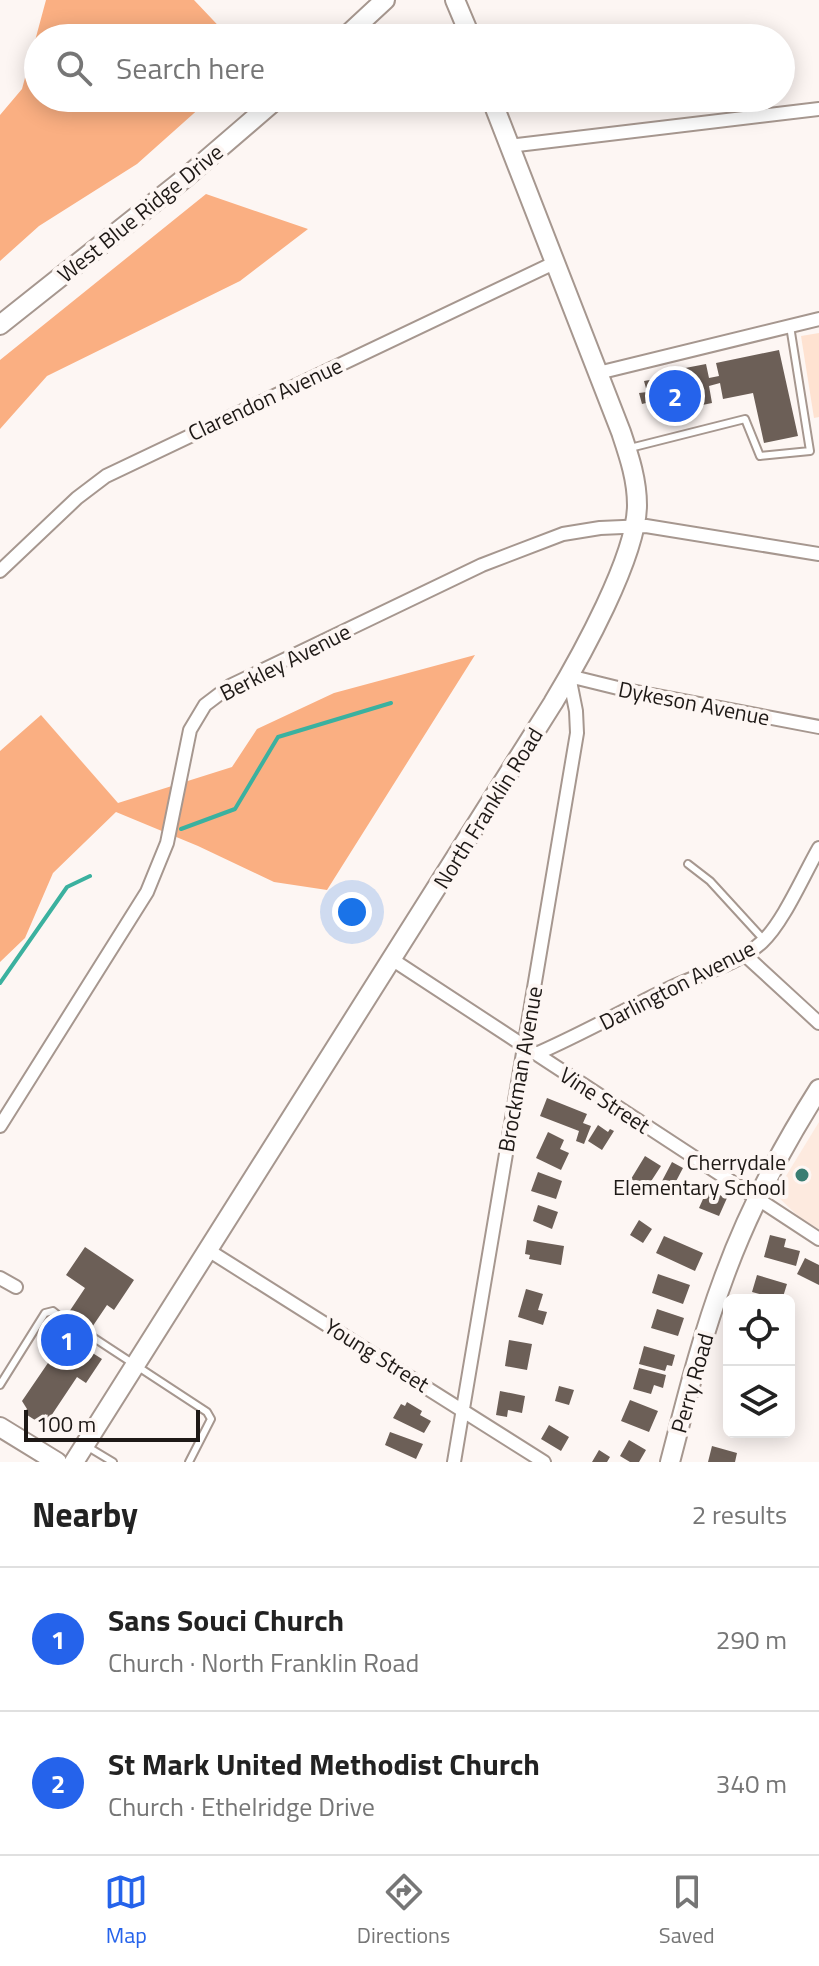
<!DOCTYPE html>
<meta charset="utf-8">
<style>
body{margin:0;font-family:"Titillium Web",sans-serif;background:#f2f2f2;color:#222}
.controls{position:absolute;right:24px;bottom:24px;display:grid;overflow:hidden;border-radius:12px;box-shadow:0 4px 20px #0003}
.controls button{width:72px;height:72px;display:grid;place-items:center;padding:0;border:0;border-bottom:2px solid #e0e0e0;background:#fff;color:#222;font:40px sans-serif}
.scale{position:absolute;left:24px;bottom:20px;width:176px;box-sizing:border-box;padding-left:8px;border:4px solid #1e1916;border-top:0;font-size:22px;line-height:28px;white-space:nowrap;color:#1e1916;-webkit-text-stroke:6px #fdf6f3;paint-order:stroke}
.you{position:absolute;left:352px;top:912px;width:28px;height:28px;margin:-20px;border:6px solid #fff;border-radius:50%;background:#1a73e8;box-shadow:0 0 0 12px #1a73e833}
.badge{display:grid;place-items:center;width:52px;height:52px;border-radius:50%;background:#2563eb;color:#fff;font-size:26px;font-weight:700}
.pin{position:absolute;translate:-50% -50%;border:4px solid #fff;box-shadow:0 2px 8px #0006}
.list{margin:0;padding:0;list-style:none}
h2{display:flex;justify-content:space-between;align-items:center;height:104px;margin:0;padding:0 32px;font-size:34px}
h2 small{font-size:26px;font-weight:400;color:#767676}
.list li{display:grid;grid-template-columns:52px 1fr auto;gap:24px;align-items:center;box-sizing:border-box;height:144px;padding:0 32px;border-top:2px solid #e0e0e0}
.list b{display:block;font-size:30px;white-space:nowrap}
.list p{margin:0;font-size:26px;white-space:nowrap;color:#767676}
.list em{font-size:26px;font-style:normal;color:#767676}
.icon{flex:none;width:44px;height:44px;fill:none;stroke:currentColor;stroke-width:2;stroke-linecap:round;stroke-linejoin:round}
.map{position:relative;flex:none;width:819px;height:1462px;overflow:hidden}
.search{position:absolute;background:#fff;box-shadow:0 4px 20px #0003;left:24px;right:24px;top:24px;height:88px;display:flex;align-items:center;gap:20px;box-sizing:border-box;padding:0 28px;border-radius:44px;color:#767676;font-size:30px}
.sheet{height:392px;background:#fff}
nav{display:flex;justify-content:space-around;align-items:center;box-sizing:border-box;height:112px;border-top:2px solid #e0e0e0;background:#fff;font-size:22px;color:#767676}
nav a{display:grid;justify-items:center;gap:4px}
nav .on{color:#2563eb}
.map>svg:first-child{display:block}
</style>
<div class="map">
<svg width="819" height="1462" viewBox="0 0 819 1462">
<rect width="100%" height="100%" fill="#fdf6f3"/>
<path fill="#fdeadf" d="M819 1122V1229L799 1217 775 1194Z"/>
<path fill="#fee2d1" d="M819 333V417L814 418 801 336Z"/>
<path fill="#faaf82" d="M46 0H194L230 38H38V98H211L137 164 39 226 0 261V115L22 89Z
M206 194 308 229 240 281 47 376 0 429V360Z
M475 655 327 890 274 882 198 846 116 812 53 873 25 938 0 962V751L41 715 118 803 232 767 257 729 334 693Z"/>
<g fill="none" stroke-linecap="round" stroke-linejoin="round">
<path stroke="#3bb19f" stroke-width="4" d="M181 829 235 809 278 737 391 703
M0 983 67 887 90 876"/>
</g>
<path fill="#6c5f57" d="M779 350 798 436 764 443 753 393 723 399 720 383 709 386 712 403 688 408 687 401 651 408 650 402 642 404 639 393 647 392 644 381 682 374 680 369 706 364 709 378 719 376 716 363Z
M547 1098 587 1114 583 1123 591 1126 584 1144 576 1141 579 1131 540 1116Z
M598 1125 608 1132 610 1129 614 1131 602 1150 588 1141Z
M548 1132 564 1140 560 1149 569 1153 561 1170 536 1158Z
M645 1156 661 1166 646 1189 631 1179Z
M672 1162 683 1168 673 1187 662 1181Z
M538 1172 562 1181 556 1199 531 1191Z
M707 1190 727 1198 719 1216 699 1208Z
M538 1205 558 1212 552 1229 533 1221Z
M639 1220 652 1229 643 1243 630 1235Z
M770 1235 786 1239 784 1247 800 1251 796 1266 764 1257Z
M664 1236 703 1253 695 1271 656 1253Z
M527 1240 564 1246 561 1265 529 1259 530 1255 525 1254Z
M85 1247 134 1280 114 1310 107 1305 80 1345 102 1359 86 1383 77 1377 49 1419 47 1417 44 1421 41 1419 38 1422 24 1413 27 1409 22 1401 50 1360 41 1354 85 1288 66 1275Z
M805 1258 819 1265V1285L797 1274Z
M658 1274 690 1285 683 1304 652 1293Z
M757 1275 787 1284 782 1300 752 1292Z
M526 1289 543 1294 538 1310 547 1312 543 1325 518 1317Z
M657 1309 684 1318 678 1336 651 1328Z
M509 1340 532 1344 527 1370 505 1366Z
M644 1346 675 1355 672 1366 667 1365 665 1371 639 1364Z
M639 1368 666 1375 663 1388 654 1385 651 1394 633 1389Z
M559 1386 574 1390 569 1405 555 1401Z
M500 1391 525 1396 522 1413 508 1410 507 1417 496 1415Z
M630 1400 658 1411 649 1432 621 1421Z
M407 1402 422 1411 420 1415 431 1421 424 1433 393 1418 401 1404 405 1406Z
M549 1425 569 1437 561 1451 541 1439Z
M390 1432 423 1444 416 1459 385 1445Z
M629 1440 646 1450 639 1462H630L620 1456Z
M712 1446 737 1453 735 1462H708Z
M599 1450 610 1457 607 1462H592Z"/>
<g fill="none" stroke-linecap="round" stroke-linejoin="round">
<defs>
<path id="lane" d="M630 448 745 419 760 456 810 451 790 326
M688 864 710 881 764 940
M88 1334 207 1412 211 1419 189 1462
M0 1385 45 1313 53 1311 64 1320
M88 1447 113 1462"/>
<path id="street" d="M509 146 819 109
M598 373 819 319
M0 571 77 498 106 476 554 263
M745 955 819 1023
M393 960 819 1239
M536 1054C582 1034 624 1010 668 989 699 974 737 965 762 942 783 923 804 874 819 848
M0 1126 147 892 167 843 190 730 205 705 230 686 482 565 563 534 600 528 646 526 819 554
M208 1250 544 1462
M0 1278 16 1287
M454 1462 577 733 576 711 569 676 626 690 819 727"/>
<path id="secondary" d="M455 0 471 38
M344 38 385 0
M0 325 185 178 278 98
M0 1427 57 1462
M74 1462 553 703C580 658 637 556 637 505 637 479 629 456 621 432L491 98
M670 1462C686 1401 701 1339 723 1280 747 1213 781 1149 819 1089"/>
</defs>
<use href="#lane" stroke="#a6978f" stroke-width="10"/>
<use href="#street" stroke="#a6978f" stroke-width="16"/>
<use href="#secondary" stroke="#a6978f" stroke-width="22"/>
<use href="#lane" stroke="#fff" stroke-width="6"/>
<use href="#street" stroke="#fff" stroke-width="12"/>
<use href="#secondary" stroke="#fff" stroke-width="18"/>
</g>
<circle fill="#397d72" stroke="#fdf6f3" stroke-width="3" cx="802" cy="1175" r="8"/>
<g text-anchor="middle" stroke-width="8" stroke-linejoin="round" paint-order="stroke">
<g font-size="22" fill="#1e1916" stroke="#fdf6f3">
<text transform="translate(140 213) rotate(-39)" y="8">West Blue Ridge Drive</text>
<text transform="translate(265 399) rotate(-25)" y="8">Clarendon Avenue</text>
<text transform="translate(285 662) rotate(-27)" y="8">Berkley Avenue</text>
<text transform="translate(694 703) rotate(11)" y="8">Dykeson Avenue</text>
<text transform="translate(488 808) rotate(-58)" y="8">North Franklin Road</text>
<text transform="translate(677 985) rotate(-27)" y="8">Darlington Avenue</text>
<text transform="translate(520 1069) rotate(-80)" y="8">Brockman Avenue</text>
<text transform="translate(605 1100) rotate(33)" y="8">Vine Street</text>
<text transform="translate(377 1355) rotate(32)" y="8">Young Street</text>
<text transform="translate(692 1383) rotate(-74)" y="8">Perry Road</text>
</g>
<g font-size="22" fill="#1e1916" stroke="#fdf6f3" text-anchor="end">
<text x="786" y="1170">Cherrydale<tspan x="786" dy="25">Elementary School</tspan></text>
</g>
</g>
</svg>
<div class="controls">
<button><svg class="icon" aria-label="locate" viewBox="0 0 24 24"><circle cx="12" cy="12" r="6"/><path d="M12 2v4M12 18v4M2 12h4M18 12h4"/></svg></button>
<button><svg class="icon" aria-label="layers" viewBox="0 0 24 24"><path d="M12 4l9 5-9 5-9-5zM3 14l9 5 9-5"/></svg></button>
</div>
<div class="scale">100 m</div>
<div class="you"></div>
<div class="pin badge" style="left:67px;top:1340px">1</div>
<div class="pin badge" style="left:675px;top:396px">2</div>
<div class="search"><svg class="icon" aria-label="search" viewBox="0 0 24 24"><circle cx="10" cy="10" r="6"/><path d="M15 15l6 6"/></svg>Search here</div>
</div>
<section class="sheet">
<h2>Nearby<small>2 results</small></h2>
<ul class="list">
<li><span class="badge">1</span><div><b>Sans Souci Church</b><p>Church · North Franklin Road</p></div><em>290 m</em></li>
<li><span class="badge">2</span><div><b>St Mark United Methodist Church</b><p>Church · Ethelridge Drive</p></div><em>340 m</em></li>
</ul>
</section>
<nav>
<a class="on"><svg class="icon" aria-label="map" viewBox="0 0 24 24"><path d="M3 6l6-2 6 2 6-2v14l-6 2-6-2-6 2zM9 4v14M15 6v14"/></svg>Map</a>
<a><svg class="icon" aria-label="directions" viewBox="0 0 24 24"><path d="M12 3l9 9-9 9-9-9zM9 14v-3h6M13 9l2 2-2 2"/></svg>Directions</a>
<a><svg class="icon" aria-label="saved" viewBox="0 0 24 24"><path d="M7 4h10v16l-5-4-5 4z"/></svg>Saved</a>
</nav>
